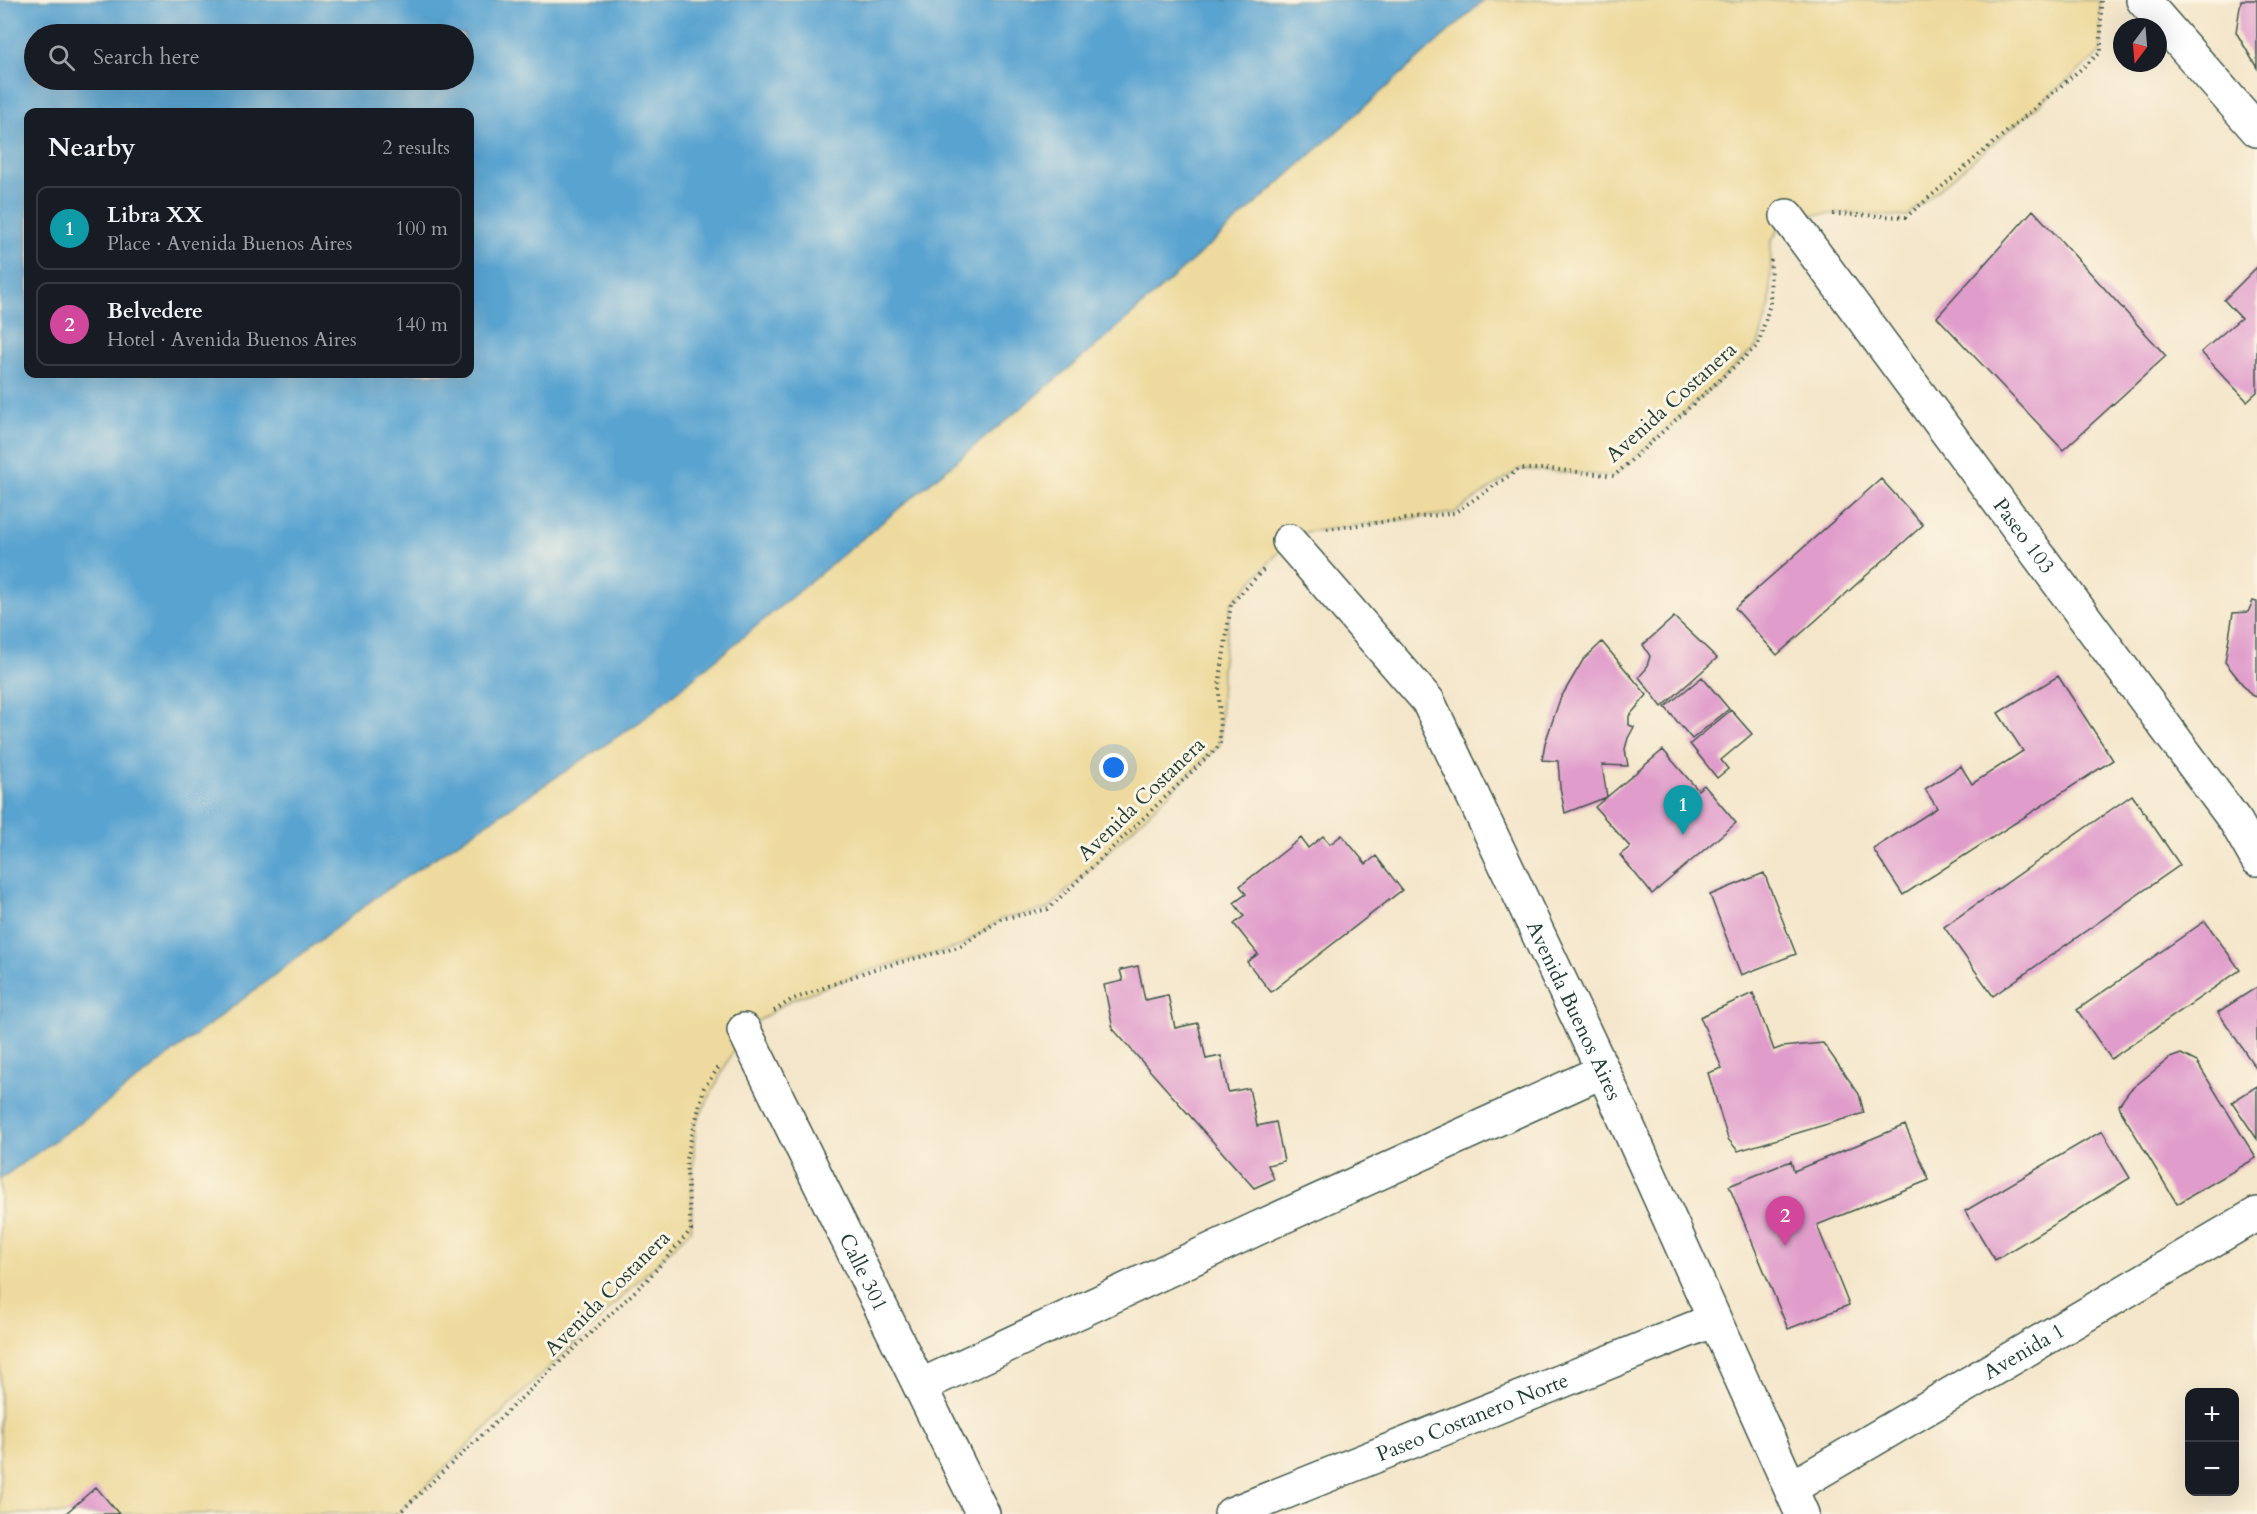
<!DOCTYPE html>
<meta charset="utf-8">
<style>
body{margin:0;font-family:Cardo,serif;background:#20242c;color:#f1f3f6}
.controls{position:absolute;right:18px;bottom:18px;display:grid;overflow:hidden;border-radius:12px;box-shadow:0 6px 24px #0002}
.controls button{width:54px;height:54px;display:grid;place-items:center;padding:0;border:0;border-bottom:2px solid #363941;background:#171b24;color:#f1f3f6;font:30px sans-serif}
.compass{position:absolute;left:2113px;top:18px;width:54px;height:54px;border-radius:50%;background:#171b24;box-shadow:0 6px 24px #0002;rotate:196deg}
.you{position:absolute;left:1114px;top:768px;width:21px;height:21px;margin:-15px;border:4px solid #fff;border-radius:50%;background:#1a73e8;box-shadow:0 0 0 9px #1a73e833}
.badge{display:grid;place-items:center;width:39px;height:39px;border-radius:50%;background:#1f6fb2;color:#fff;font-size:20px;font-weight:700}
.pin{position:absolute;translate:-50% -50px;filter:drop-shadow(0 2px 3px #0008)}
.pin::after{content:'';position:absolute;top:32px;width:21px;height:18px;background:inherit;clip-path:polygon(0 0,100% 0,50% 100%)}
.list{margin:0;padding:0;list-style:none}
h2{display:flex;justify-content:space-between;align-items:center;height:78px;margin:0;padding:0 24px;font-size:26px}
h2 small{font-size:20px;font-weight:400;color:#9ea1a6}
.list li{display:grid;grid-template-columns:39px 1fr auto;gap:18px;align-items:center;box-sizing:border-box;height:84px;margin:0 12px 12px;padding:0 12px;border:2px solid #363941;border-radius:12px}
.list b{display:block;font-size:22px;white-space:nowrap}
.list p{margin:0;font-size:20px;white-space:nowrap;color:#9ea1a6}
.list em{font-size:20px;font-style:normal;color:#9ea1a6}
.icon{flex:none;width:33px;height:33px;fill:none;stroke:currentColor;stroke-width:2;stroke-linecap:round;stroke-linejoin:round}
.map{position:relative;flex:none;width:2257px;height:1514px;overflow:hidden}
.search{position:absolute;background:#171b24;box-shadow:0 6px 24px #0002;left:24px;top:24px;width:450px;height:66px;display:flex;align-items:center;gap:15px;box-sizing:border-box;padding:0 21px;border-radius:33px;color:#9ea1a6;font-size:22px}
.panel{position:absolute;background:#171b24;box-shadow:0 6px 24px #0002;left:24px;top:108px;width:450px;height:270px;border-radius:12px}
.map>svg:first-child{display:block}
</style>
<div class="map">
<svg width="2257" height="1514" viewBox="0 0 2257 1514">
<rect width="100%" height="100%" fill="#fcf5e5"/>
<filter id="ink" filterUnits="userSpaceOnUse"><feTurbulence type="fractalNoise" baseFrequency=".0167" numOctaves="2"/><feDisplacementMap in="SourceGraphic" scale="12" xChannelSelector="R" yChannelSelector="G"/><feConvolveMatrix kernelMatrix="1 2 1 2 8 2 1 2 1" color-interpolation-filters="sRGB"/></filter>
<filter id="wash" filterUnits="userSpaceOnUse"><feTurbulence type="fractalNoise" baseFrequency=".008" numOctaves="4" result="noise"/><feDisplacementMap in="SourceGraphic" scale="24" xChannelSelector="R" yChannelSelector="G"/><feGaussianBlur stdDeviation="1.35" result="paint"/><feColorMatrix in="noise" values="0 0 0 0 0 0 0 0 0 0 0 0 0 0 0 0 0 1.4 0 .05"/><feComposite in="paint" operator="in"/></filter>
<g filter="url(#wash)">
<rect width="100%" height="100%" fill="#f4e6ca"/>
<path fill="#eeda9e" stroke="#868c69" stroke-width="1.5" d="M1484 0H2100L2101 52 1906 217 1849 213 1787 216 1771 242 1770 304 1758 345 1614 476 1519 469 1454 513 1306 532 1289 541 1231 604 1222 667 1220 745 1048 909 1001 919 959 947 871 970 791 1000 744 1030 695 1125 691 1230 397 1514H0V1179L103 1106 380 894 641 721 1102 341Z"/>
<path fill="#58a3d0" stroke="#3c7082" stroke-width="1.5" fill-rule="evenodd" d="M0 0H1484L1102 341 641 721 380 894 103 1106 0 1179ZM34 34H464V80H34ZM28 112H470V374H28Z"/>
<g id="blocks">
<path fill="#e09ccb" d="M2241 0H2257V68L2236 32Z
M2033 210 2166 356 2063 450 1937 317Z
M2257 267V392L2247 401 2201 352 2241 318 2224 300Z
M1881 479 1923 525 1777 655 1735 608Z
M2253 601 2257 602V697L2251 695 2225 662 2233 613 2248 612Z
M1674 617 1717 658 1662 707 1639 677 1646 669 1650 656 1643 645Z
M1602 642 1647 695 1629 716V725L1634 727 1628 738 1625 749 1628 766 1602 765 1607 797 1565 813 1560 787 1558 761 1542 760 1545 743 1560 699 1583 660Z
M2058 676 2113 760 1903 895 1873 849 1937 808 1925 789 1961 766 1972 784 2023 751 1998 713Z
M1702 677 1729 709 1692 739 1665 707Z
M1731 710 1752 734 1721 760 1728 769 1717 778 1690 744Z
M1663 750 1698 790 1704 785 1736 823 1652 894 1620 855 1630 847 1595 807Z
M2132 795 2180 865 1993 996 1944 927Z
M1342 835 1366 864 1376 856 1402 890 1271 992 1247 962 1258 954 1234 924 1244 916 1234 903 1246 894 1240 886 1301 838 1308 848 1323 836 1330 844Z
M1764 873 1796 954 1741 975 1710 895Z
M2205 921 2240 970 2111 1059 2077 1010Z
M1138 966 1145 1000 1168 995 1175 1028 1198 1023 1206 1059 1221 1056 1228 1092 1249 1088 1257 1126 1276 1122 1284 1161 1268 1165 1274 1179 1254 1188 1113 1029 1104 985 1123 981 1120 970Z
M2257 987V1070L2218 1012Z
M1753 993 1774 1050 1782 1047 1823 1043 1859 1094 1864 1113 1738 1151 1728 1139 1708 1073 1722 1068 1700 1017Z
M2181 1054 2197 1062 2256 1158 2177 1204 2122 1113 2119 1105 2130 1090 2170 1058Z
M2257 1086V1139L2232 1102Z
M1905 1125 1929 1180 1817 1225 1849 1305 1788 1329 1729 1186 1791 1161 1794 1171Z
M2102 1131 2130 1178 1995 1260 1965 1211Z
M96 1487 119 1514H65Z"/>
</g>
</g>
<g filter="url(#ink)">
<use href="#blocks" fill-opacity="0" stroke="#3f564a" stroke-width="1.5"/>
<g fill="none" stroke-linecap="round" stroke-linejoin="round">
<defs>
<g id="minor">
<path d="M2143 0 2257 130"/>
<path id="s1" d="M1787 216 2236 822 2257 859"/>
<path id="s2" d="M1289 541 1428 701 1603 1071 1802 1514"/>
<path id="s3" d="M744 1030 983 1514"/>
<path d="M920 1386 1256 1229 1603 1071"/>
<path id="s4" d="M1791 1488 2257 1214"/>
<path id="s5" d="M1231 1514 1714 1320"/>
</g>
</defs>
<use href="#minor" stroke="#3f564a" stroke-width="36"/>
<path stroke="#3f564a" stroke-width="4" stroke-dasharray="1.5 4.5" stroke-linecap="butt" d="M1833 214 1906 217 2101 52V0
M1327 529 1454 513 1519 469H1551L1614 476 1758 345 1770 304 1771 257
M774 1011 791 1000 871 970 959 947 1001 919 1048 909 1220 745 1219 686 1231 604 1265 568
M398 1514 648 1279 691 1230 686 1159 704 1088 721 1064"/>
<use href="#minor" stroke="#fff" stroke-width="33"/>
</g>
</g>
<g text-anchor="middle" stroke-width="6" stroke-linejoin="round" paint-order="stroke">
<g font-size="21" fill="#1f3d34" stroke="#fcf5e5">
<text transform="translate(1671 402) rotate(-42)" y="7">Avenida Costanera</text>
<text dy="7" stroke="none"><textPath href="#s1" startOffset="398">Paseo 103</textPath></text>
<text transform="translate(1141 799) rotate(-44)" y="7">Avenida Costanera</text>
<text dy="7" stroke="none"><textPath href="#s2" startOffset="554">Avenida Buenos Aires</textPath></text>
<text dy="7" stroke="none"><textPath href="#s3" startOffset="270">Calle 301</textPath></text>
<text transform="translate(607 1293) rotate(-45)" y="7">Avenida Costanera</text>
<text dy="7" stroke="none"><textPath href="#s4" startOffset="270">Avenida 1</textPath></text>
<text dy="7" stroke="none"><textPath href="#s5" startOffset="260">Paseo Costanero Norte</textPath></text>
</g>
</g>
</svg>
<div class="controls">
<button>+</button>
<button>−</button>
</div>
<svg class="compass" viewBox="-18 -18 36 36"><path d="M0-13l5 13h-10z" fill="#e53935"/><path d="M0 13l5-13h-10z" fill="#9ea1a6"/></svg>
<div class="you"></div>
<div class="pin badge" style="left:1683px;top:835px;background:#0f9aa8">1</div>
<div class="pin badge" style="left:1785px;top:1246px;background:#d1479c">2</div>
<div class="search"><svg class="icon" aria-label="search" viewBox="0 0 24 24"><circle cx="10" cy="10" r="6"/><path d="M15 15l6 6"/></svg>Search here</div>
<section class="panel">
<h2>Nearby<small>2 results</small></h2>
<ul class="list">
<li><span class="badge" style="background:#0f9aa8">1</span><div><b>Libra XX</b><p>Place · Avenida Buenos Aires</p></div><em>100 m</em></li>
<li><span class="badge" style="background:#d1479c">2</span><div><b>Belvedere</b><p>Hotel · Avenida Buenos Aires</p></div><em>140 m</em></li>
</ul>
</section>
</div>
